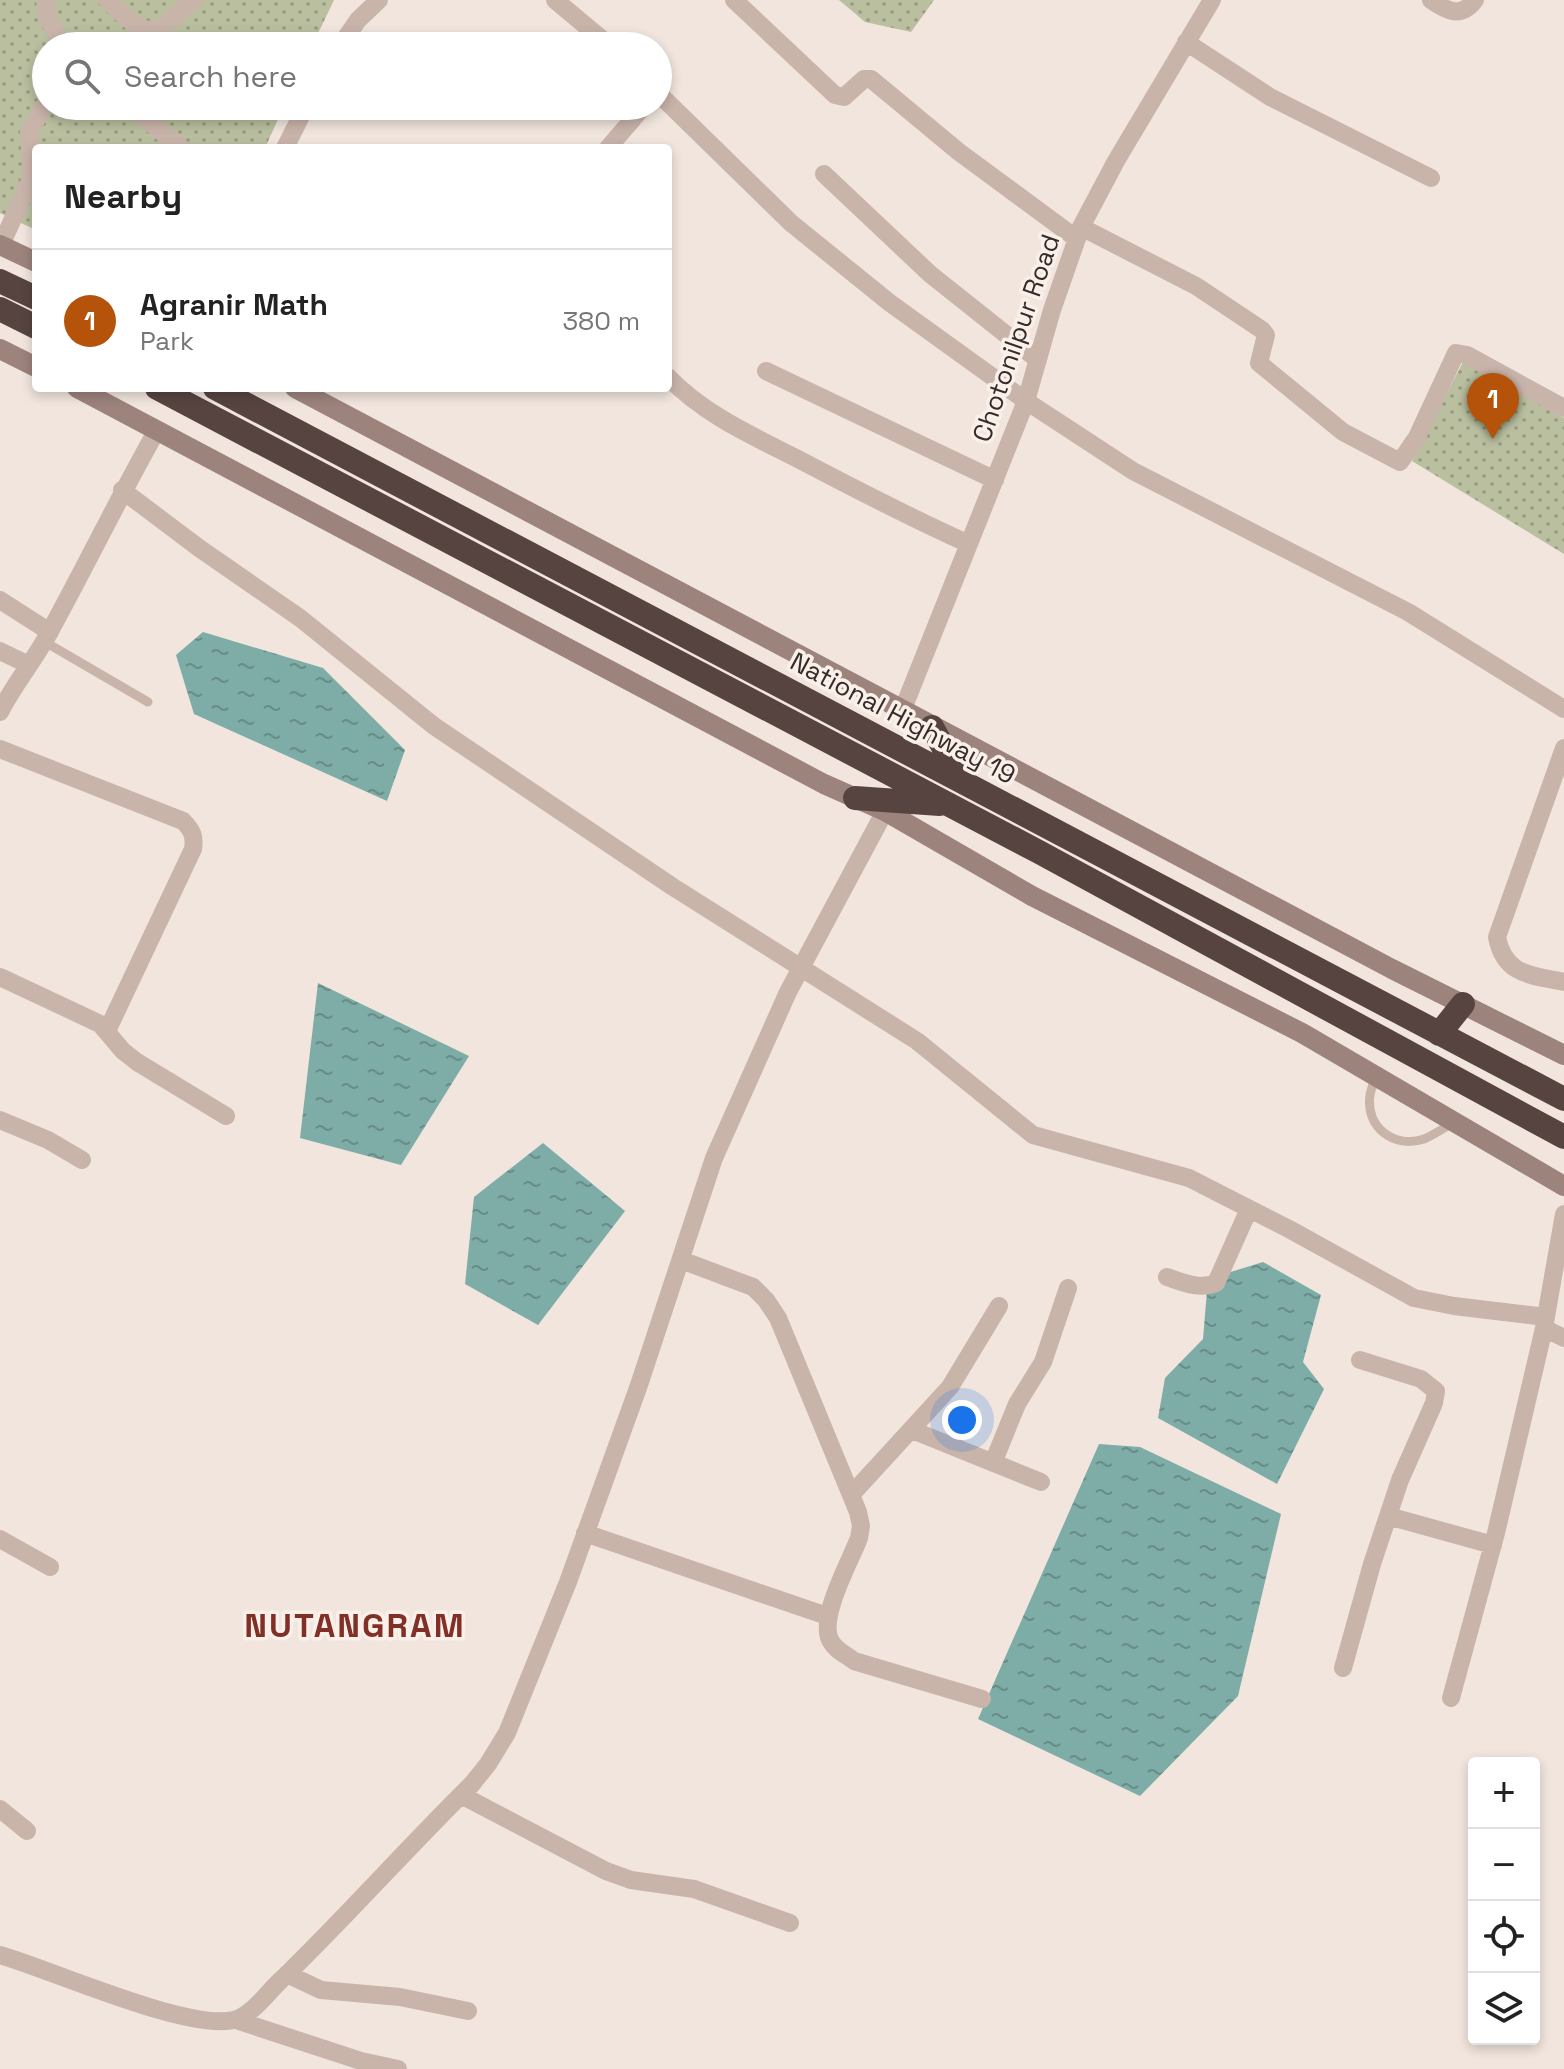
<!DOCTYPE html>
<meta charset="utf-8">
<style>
body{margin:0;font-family:"Space Grotesk",sans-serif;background:#f2f2f2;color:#222}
.controls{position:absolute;right:24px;bottom:24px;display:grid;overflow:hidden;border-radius:8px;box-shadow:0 4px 12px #0003}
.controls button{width:72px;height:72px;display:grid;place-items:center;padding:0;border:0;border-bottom:2px solid #e0e0e0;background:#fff;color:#222;font:40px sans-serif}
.you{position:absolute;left:962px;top:1420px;width:28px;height:28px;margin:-20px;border:6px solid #fff;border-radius:50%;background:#1a73e8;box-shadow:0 0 0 12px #1a73e833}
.badge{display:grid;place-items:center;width:52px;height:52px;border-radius:50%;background:#b45309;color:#fff;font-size:26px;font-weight:700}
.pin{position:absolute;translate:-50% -66px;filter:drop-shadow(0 2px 4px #0008)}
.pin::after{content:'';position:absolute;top:42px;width:28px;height:24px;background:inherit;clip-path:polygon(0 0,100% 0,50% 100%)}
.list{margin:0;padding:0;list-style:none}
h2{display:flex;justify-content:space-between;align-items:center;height:104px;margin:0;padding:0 32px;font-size:34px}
h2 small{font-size:26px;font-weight:400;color:#767676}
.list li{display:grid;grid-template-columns:52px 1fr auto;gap:24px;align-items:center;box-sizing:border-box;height:144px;padding:0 32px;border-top:2px solid #e0e0e0}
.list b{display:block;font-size:30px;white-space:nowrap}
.list p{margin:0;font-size:26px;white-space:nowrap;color:#767676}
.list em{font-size:26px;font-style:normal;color:#767676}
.icon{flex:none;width:44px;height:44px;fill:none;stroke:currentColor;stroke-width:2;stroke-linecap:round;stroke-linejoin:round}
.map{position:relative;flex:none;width:1564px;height:2069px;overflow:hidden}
.search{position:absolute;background:#fff;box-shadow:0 4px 12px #0003;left:32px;top:32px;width:640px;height:88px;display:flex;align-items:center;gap:20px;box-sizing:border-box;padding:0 28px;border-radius:44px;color:#767676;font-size:30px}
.panel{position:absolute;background:#fff;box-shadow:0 4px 12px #0003;left:32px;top:144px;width:640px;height:248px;border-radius:8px}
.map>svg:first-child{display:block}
</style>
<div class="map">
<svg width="1564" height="2069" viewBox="0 0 1564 2069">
<defs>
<pattern id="park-dots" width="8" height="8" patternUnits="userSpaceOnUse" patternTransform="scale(2)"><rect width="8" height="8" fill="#b9bf9f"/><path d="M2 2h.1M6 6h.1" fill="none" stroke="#979b82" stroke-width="1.8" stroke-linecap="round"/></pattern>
<pattern id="water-ripples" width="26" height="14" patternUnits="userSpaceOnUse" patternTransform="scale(2)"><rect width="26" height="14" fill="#7eaca7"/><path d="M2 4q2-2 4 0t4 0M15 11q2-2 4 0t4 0" fill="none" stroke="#688c88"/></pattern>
</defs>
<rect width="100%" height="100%" fill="#f1e5de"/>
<path fill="url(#park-dots)" d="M0 0H334L312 46H46V106H284L265 148H36V230L0 213Z
M839 0H934L911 32 865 22Z
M1463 362 1564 418V554L1412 461Z"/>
<path fill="url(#water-ripples)" d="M203 632 323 668 405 750 387 801 194 714 176 655Z
M318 983 469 1056 401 1165 300 1138Z
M543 1143 625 1211 538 1325 465 1284 474 1197Z
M1263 1262 1321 1295 1303 1362 1324 1389 1277 1484 1158 1418 1165 1378 1203 1339 1208 1279Z
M1099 1444 1140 1447 1281 1514 1238 1696 1140 1796 978 1719Z"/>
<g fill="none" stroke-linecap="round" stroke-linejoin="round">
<path stroke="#c9b4aa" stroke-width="9" d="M45 642 148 702
M1376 1076C1374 1082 1371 1089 1370 1095 1365 1127 1394 1149 1424 1139 1434 1135 1443 1128 1453 1123"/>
<path stroke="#c9b4aa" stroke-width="18" d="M45 0 48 19 64 46
M107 0C150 41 151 39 194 0
M555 0 610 46
M734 0 835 95 844 97 864 79H871L959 152 1077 239
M1431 0C1447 11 1461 19 1475 0
M1186 42 1270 97 1431 178
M340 46 358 20 379 0
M658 93 791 223 890 303 1026 401 1133 471 1408 612 1564 709
M130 106 181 148
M285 148 306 106
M608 148 644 106
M824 174 930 274 1038 360
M1081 227 1196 286 1262 330 1266 335 1259 363 1343 432 1400 462 1417 437 1456 353 1467 355 1564 408
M1 245 32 177 29 132 46 103
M766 371 995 480
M668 377C705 415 751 435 798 459 855 489 911 518 969 544
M122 490 199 548 300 618 434 726 673 887 917 1041 1033 1135 1189 1178 1289 1229 1414 1298 1454 1306 1546 1317
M0 600 50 632
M0 651 29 665
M903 709 1026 401 1052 310 1081 227 1116 161 1212 0
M0 712C14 684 34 661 49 633 86 566 119 497 157 430
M1564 748 1497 937C1504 975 1531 975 1564 982
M0 749 183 821C192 830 195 836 193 849L107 1031
M0 977 100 1024 123 1051 137 1062 226 1116
M0 1120 48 1140 82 1160
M681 1260 753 1287 766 1300 778 1318 858 1512 861 1526 859 1538C850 1562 819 1616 830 1640 835 1650 845 1654 854 1661L982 1699
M1167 1277C1182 1282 1200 1290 1216 1283L1249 1209
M1544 1328 1564 1338
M1360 1360 1421 1379 1436 1391 1434 1403 1400 1480 1388 1516
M912 1430 1041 1482
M993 1463 1017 1404 1043 1362 1068 1288
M851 1495 950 1387 999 1306
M585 1533 827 1616
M0 1539 50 1567
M1343 1668 1372 1564 1388 1516 1493 1545
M1451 1698 1496 1533 1544 1328 1564 1214
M461 1795 606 1871 631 1880 694 1889 790 1923
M0 1809 27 1831
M0 1955C52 1970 187 2031 234 2020 251 2016 268 1992 280 1981 346 1917 407 1848 472 1784L488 1764 507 1733 568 1582 639 1385 714 1158 788 992 885 811
M287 1974 321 1990 400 1997 468 2011
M236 2020 361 2061 398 2069"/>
<path stroke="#9c837c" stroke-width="20" d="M0 245 36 262
M0 349 36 367
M77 388 824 784 885 811 1032 896 1302 1033 1564 1186
M295 388 1392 969 1564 1055"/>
<path stroke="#574441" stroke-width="24" d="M0 281 36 298
M0 309 36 327
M157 388 1039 852 1564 1137
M215 388 1564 1099
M932 727 962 781
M855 798 940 804
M1439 1034 1463 1004"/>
</g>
<g text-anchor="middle" stroke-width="7" stroke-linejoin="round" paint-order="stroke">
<g font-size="26" fill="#372b29" stroke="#f9f0ea">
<text transform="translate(1016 338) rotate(-71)" y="9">Chotonilpur Road</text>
<text transform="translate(903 718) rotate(28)" y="9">National Highway 19</text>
</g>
<g font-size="34" font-weight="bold" letter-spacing="2" fill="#812f27" stroke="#f9f0ea">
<text x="355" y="1637">NUTANGRAM</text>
</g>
</g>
</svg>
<div class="controls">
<button>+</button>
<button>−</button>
<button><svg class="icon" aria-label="locate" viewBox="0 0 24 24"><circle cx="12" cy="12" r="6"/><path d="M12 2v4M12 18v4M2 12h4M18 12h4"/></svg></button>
<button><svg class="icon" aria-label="layers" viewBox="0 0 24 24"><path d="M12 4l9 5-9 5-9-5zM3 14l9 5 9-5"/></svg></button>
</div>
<div class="you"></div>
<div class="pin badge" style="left:1493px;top:439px">1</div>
<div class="search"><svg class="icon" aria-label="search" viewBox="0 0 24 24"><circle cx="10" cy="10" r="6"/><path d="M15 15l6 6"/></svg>Search here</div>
<section class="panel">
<h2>Nearby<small></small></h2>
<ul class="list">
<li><span class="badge">1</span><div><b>Agranir Math</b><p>Park</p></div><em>380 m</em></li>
</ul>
</section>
</div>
